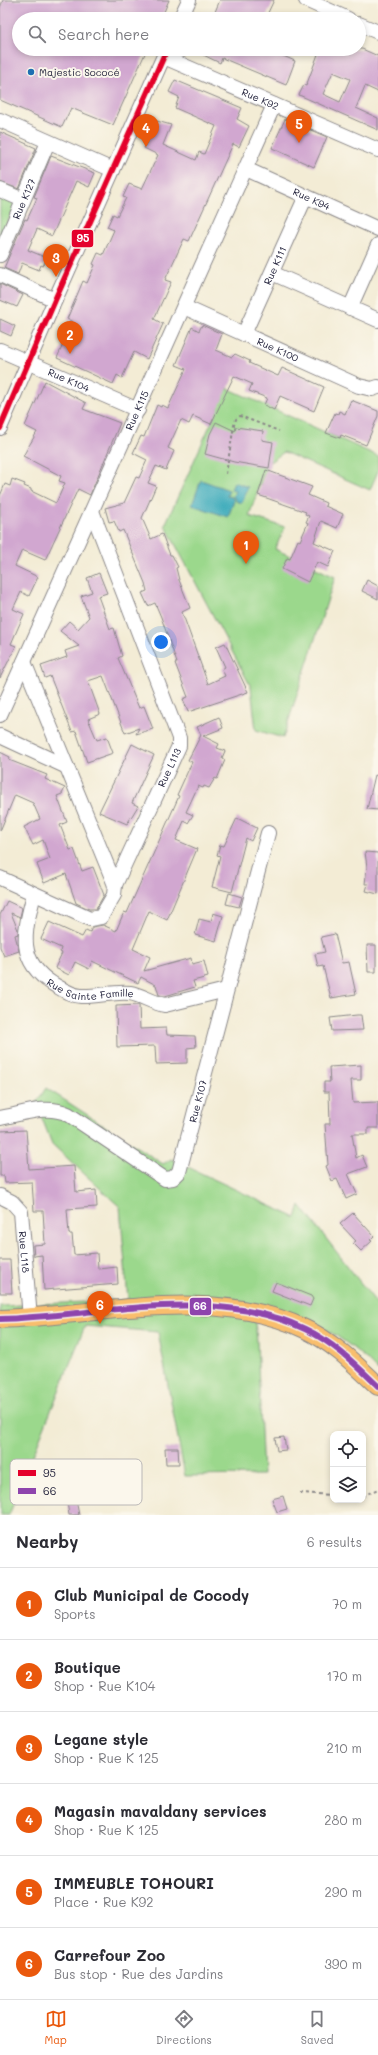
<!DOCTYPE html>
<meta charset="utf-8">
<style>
body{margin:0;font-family:Mali,sans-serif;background:#f2f2f3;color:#2b2b33}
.controls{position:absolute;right:12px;bottom:12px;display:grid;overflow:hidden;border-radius:8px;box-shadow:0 2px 6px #0003}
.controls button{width:36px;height:36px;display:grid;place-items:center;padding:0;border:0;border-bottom:1px solid #e1e1e2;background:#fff;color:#2b2b33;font:20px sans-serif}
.you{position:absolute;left:161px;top:642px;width:14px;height:14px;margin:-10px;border:3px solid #fff;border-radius:50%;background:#1a73e8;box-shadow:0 0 0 6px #1a73e833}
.badge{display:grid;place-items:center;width:26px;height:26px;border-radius:50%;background:#ea580c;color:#fff;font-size:13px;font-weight:700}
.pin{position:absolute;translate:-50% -33px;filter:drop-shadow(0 1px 2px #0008)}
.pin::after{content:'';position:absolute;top:21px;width:14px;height:12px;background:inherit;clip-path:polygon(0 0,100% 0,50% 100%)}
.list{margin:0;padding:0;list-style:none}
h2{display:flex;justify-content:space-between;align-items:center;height:52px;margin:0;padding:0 16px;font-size:17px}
h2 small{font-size:13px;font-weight:400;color:#7c7c81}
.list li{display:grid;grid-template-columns:26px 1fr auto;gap:12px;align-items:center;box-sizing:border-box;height:72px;padding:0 16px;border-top:1px solid #e1e1e2}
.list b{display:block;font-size:15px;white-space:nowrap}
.list p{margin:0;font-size:13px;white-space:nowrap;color:#7c7c81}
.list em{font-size:13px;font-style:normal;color:#7c7c81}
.icon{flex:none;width:22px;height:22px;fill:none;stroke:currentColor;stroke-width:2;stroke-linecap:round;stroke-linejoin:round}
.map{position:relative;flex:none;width:378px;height:1515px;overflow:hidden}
.search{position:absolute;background:#fff;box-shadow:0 2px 6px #0003;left:12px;right:12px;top:12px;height:44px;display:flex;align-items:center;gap:10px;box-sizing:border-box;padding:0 14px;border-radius:22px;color:#7c7c81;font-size:15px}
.sheet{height:484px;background:#fff}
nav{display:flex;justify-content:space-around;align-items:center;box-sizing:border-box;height:56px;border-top:1px solid #e1e1e2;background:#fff;font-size:11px;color:#7c7c81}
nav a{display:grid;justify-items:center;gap:2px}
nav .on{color:#ea580c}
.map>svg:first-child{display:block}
</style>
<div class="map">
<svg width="378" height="1515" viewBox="0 0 378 1515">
<rect width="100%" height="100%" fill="#fbf7ec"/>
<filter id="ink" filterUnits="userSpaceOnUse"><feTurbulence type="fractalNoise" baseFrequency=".025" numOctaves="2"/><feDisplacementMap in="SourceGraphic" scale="8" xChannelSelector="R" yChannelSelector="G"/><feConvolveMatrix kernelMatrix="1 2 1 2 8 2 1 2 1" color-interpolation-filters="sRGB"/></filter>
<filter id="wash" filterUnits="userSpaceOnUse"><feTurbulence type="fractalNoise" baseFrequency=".012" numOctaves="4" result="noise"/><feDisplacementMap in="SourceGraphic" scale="16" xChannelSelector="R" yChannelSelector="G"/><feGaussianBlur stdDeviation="0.9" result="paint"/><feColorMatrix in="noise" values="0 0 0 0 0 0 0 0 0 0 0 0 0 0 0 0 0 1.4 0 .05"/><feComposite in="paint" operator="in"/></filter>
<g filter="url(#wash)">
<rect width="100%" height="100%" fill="#f3ecd5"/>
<path fill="#9bd88c" stroke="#5e7d64" d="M0 197 16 204 0 239Z
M227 388 378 456V471L370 490 284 452 267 464 249 516 285 527 275 549 335 577 283 738 256 730 251 687 165 525Z
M46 1088 163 1164 171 1159 296 1218 300 1205 378 1305V1371C345 1335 301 1312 253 1303L257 1341 263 1475 185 1476 158 1332 85 1326 9 1515H0V1306L128 1300 120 1207 52 1144 36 1103Z"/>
<path fill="#3dabbb" stroke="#30667b" d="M201 480 229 490 227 496 232 497 234 501 228 517 192 505Z
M234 482 248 487 242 503 236 501 233 496 235 491 231 490Z"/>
<g id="blocks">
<path fill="#d1a7d0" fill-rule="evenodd" d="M3 0H169L161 19H19V49H147L113 125 71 108 62 127 0 100V8Z
M220 0H274L265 19H212Z
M191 49H267L295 61 286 85 222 58 220 63Z
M320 49H362L378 56V92L365 86 356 108 378 118V130L299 95 304 85 306 86ZM333 72 350 79 340 102 323 94Z
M175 80 242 108 237 119 249 126 239 147 233 144 189 241 184 239 165 280 171 282 154 319 163 324 147 359 134 352 122 378 117 375 113 384 57 358 73 322 67 319 83 281 87 283 95 265 93 264 98 253 103 255 114 230 107 227 113 214 117 216 126 198 123 197 129 184 142 189 158 155 144 148 157 121 171 125 163 145 196 160 199 152 204 154 216 126 175 108 179 97 169 92Z
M285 119 327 137 314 167 272 148Z
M0 132 36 148 19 189 0 182Z
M51 156 95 173 89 187 76 181 52 236 37 229 28 250 47 258 43 266 41 265 39 270 22 263 18 274 4 268 25 219 27 220 37 198 34 197Z
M0 284 23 295 17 307 0 300Z
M0 319 15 326 11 336 0 331Z
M202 325 222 334 216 350 232 357 235 354 250 361 249 363 278 376 282 368 324 387 314 411 280 396 274 410 264 405 267 398 249 391 252 384 234 376 211 424 193 416 189 424 181 420 168 448 174 451 166 470 156 466 148 483 156 486 142 518 151 539 162 534 170 555H172L178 567 176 568 179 580 190 608 182 612 208 684 225 676 222 669 225 667 216 647 225 643 248 692 188 712 183 699 188 697 175 663H177L161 617 155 603 148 606 142 593 147 591 145 583 123 530 119 532 114 521 109 522 105 508 124 503 136 477 139 478 147 460 133 453 141 436 144 437 157 405 161 407 162 405 168 408 186 369 176 365 192 327 199 331Z
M45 381 86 403 83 409 120 423 90 495 78 489 45 560 22 550 15 566 38 577 29 596 21 592 13 609 24 614 11 644 16 646 0 678V496L5 484 10 486 12 479 25 484 24 486 31 489V491L56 503 65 483 59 481 61 476 23 456 37 432 25 426Z
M351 400 378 411V416L366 445 341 435 340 438 326 433 335 413 338 414 339 411 345 414Z
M216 422 235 431 236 427 263 431 262 440 273 442 269 468 234 462 205 454 210 434Z
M266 470 312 487 308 495 326 503 325 506 343 514 337 528 321 521 314 542 335 551 328 567 317 562 308 582 282 569 287 558 290 559 298 540 300 541 308 523 306 522 309 516 305 514 306 512 258 495Z
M99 573 107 593 98 596 110 629 114 628 122 656 118 658 139 708 144 706 153 729 136 734 139 728 125 733 103 676 88 681 100 714 88 719 97 740 107 737 113 753 87 762 76 731 72 732 50 676 45 678 41 666 67 657 65 651 79 646 60 631 69 621 78 629 89 617 81 596 92 592 87 578Z
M367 580 378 586V599L362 591Z
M219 717 223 728 203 736 219 744 217 748 225 751 222 758 225 760 217 779 215 778 209 788 204 786 203 788 198 786 186 812 193 815 188 823 184 821 176 840 197 849 167 920 149 911 133 949 150 957 144 971 191 958 192 964 204 961 208 977 193 981 195 987 165 996 159 995 156 985 141 977 138 983 92 961 89 969 75 962 69 975 55 968 62 953 60 952 61 948 41 939 49 922 82 937 86 930 90 932 92 927 103 925 116 931 124 912 127 913 179 796 177 795 192 762 188 760 201 735 197 727Z
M132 744 154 755 132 803 138 806 127 824 99 812Z
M0 752 10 757 9 760 47 775 45 779 65 788 62 794 57 796 67 822 60 825 70 850 74 849 82 871 93 867 104 895 96 909H89L76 903 66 874 44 883 37 864 50 859 43 840 33 845 24 827 40 819 33 803 15 795 0 831Z
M375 775 378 776V810L367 809Z
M237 818 257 828 251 841 246 838 232 892 212 887 220 856 217 855 220 845 224 846Z
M365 852 378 853V894L366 891 368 884H365L367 867Z
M229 893 242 897 239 907 226 904Z
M7 901 22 908 20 917 11 913 18 930V934L15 935 19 951 4 956 0 947V915Z
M213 913 223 916 216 941 195 935 199 919 211 922Z
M335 934 342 963 349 962 356 994 331 998 323 966 318 967 315 954 325 952 321 937Z
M367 945H376V972H368Z
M139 1005 140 1029 166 1028 167 1035 195 1036 196 1047 187 1048V1063L156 1064 155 1046 117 1047 116 1006Z
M357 1015H361L363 1030 332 1031 330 1018Z
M361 1065V1080H351L353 1103 378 1102V1128H368V1134H352L356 1158 362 1155 367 1167 348 1174 357 1194 346 1199 337 1179 332 1181 326 1166 328 1165 325 1124H330L329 1092H324V1082H330L329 1067Z
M26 1130 29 1169 74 1166 76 1192 96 1190 97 1207 67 1209 69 1234H72L74 1255 97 1253 98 1269 117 1267 118 1284 44 1290 42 1255 34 1256 33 1245 45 1244 43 1211H34L32 1182 5 1183 4 1176H0V1131Z
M353 1213 374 1236 370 1240 372 1241 361 1251 353 1243 356 1241 340 1224Z
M0 1260H10L12 1293H0Z
M276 1282 311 1296 313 1299 310 1306 272 1291Z
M284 1437 286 1450 277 1451 275 1438Z
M165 1448H178L179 1464H166Z
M283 1496 287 1509 277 1512 272 1499Z
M76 1500 79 1515H69L67 1502Z"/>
</g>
</g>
<g filter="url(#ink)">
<use href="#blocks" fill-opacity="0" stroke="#8a8788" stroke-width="1"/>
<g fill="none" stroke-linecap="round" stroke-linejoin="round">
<defs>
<g id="minor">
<path d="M306 0 348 19"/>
<path d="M180 19 189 0"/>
<path d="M359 24 378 32"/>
<path id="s1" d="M164 57 378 150"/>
<path d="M0 120 113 170"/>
<path id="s2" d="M246 169 378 229"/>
<path d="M0 190 23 200"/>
<path id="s3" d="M0 255 48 142"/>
<path d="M272 273 378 320"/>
<path d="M0 275 55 300"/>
<path id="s4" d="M184 307 359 386 372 389 378 387"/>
<path d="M350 308 378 245"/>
<path id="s5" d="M244 334 306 196"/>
<path id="s6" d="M0 350 138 410"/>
<path d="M0 428 55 300 167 49"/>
<path d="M24 662 115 885"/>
<path id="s7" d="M0 715 274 105"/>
<path d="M0 736 67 767"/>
<path id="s8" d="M0 878 90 919 101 917 114 895 115 885 179 746V738L92 511"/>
<path id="s9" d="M34 894C25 930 15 960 53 984 62 989 70 995 81 996 97 997 114 991 130 993 142 995 152 1003 165 1005L226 990"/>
<path id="s10" d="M0 1118C23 1114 46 1104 68 1114L165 1179 173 1178 179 1172 268 833"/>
<path id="s11" d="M0 1196 12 1202 21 1212 30 1318"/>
</g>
<path id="major" d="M0 1319C97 1316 214 1285 305 1329 333 1342 356 1365 378 1386"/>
</defs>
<use href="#minor" stroke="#8a8788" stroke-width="16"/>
<use href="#major" stroke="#8a8788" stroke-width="20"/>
<path stroke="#8a8788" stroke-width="2" stroke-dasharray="3 3" stroke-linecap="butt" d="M226 474 234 425 236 419 240 416 279 431
M300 1493 333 1495
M363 1496 378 1489"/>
<use href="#minor" stroke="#fff" stroke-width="14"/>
<use href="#major" stroke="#f9be6d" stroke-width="18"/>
<defs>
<path id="bus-1" d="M0 428 55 300 167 49"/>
<path id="bus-2" d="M0 1319C97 1316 214 1285 305 1329 333 1342 356 1365 378 1386"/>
</defs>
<use href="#bus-1" stroke="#fbf7ec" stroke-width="9"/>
<use href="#bus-2" stroke="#fbf7ec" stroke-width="9"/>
<use href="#bus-1" stroke="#e4002b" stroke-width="6"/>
<use href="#bus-2" stroke="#8e44ad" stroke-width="6"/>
</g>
</g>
<circle fill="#1f6fb2" stroke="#fbf7ec" stroke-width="1.5" cx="31" cy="72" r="4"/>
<g text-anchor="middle" stroke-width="4" stroke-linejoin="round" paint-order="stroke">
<g font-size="10" fill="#22223b" stroke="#fbf7ec" text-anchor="start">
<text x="39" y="76">Majestic Sococé</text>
</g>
<g font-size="10" fill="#22223b" stroke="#fbf7ec">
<text dy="4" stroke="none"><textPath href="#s1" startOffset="105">Rue K92</textPath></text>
<text dy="4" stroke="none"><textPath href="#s3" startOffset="61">Rue K127</textPath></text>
<text dy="4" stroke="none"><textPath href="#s2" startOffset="72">Rue K94</textPath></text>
<text dy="4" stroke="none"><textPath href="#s5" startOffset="75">Rue K111</textPath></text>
<text dy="4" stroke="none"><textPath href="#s4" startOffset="103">Rue K100</textPath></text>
<text dy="4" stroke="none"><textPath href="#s6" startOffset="75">Rue K104</textPath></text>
<text dy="4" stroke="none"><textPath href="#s7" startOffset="334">Rue K115</textPath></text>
<text dy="4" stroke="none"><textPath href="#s8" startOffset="275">Rue L113</textPath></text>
<text dy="4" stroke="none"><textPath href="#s9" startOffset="140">Rue Sainte Famille</textPath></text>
<text dy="4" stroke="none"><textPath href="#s10" startOffset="276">Rue K107</textPath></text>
<text dy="4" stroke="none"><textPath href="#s11" startOffset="67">Rue L118</textPath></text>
</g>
</g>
<rect x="10" y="1459" width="132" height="46" rx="6" fill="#fbf7ec" stroke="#bab7b7" stroke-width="1"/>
<rect x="18" y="1470" width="18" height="6" fill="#e4002b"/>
<rect x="18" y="1488" width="18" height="6" fill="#8e44ad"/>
<g font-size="11" fill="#22223b">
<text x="43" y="1477">95</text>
<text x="43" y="1495">66</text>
</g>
<g stroke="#fbf7ec" stroke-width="1.5">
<rect x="71" y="229" width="23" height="19" rx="4" fill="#e4002b"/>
<rect x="189" y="1297" width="23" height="19" rx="4" fill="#8e44ad"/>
</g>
<g font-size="11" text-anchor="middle" font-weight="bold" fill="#fff">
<text x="83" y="242">95</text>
<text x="200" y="1310">66</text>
</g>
</svg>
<div class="controls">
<button><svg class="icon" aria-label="locate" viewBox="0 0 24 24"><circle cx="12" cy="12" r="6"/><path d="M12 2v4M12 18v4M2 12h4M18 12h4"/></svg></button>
<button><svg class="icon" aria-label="layers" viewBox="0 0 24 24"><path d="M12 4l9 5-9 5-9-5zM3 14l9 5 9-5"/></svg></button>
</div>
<div class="you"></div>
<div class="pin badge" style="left:246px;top:564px">1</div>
<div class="pin badge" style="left:70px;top:354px">2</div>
<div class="pin badge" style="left:56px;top:277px">3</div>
<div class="pin badge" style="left:146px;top:147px">4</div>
<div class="pin badge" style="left:299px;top:143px">5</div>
<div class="pin badge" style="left:100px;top:1324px">6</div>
<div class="search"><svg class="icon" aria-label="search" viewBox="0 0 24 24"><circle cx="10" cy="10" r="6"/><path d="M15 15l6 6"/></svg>Search here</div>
</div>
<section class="sheet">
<h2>Nearby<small>6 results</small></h2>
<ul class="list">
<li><span class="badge">1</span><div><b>Club Municipal de Cocody</b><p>Sports</p></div><em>70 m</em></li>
<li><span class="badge">2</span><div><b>Boutique</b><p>Shop · Rue K104</p></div><em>170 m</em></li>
<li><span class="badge">3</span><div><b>Legane style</b><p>Shop · Rue K 125</p></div><em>210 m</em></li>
<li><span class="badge">4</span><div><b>Magasin mavaldany services</b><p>Shop · Rue K 125</p></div><em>280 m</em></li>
<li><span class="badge">5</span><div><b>IMMEUBLE TOHOURI</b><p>Place · Rue K92</p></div><em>290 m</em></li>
<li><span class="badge">6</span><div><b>Carrefour Zoo</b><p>Bus stop · Rue des Jardins</p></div><em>390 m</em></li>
</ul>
</section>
<nav>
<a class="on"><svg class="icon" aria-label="map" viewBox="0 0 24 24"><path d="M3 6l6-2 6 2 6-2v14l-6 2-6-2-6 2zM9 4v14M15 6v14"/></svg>Map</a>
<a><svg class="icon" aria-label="directions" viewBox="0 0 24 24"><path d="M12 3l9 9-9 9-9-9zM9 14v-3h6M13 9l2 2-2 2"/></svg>Directions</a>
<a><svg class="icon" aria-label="saved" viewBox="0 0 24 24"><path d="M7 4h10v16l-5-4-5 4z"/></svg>Saved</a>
</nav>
